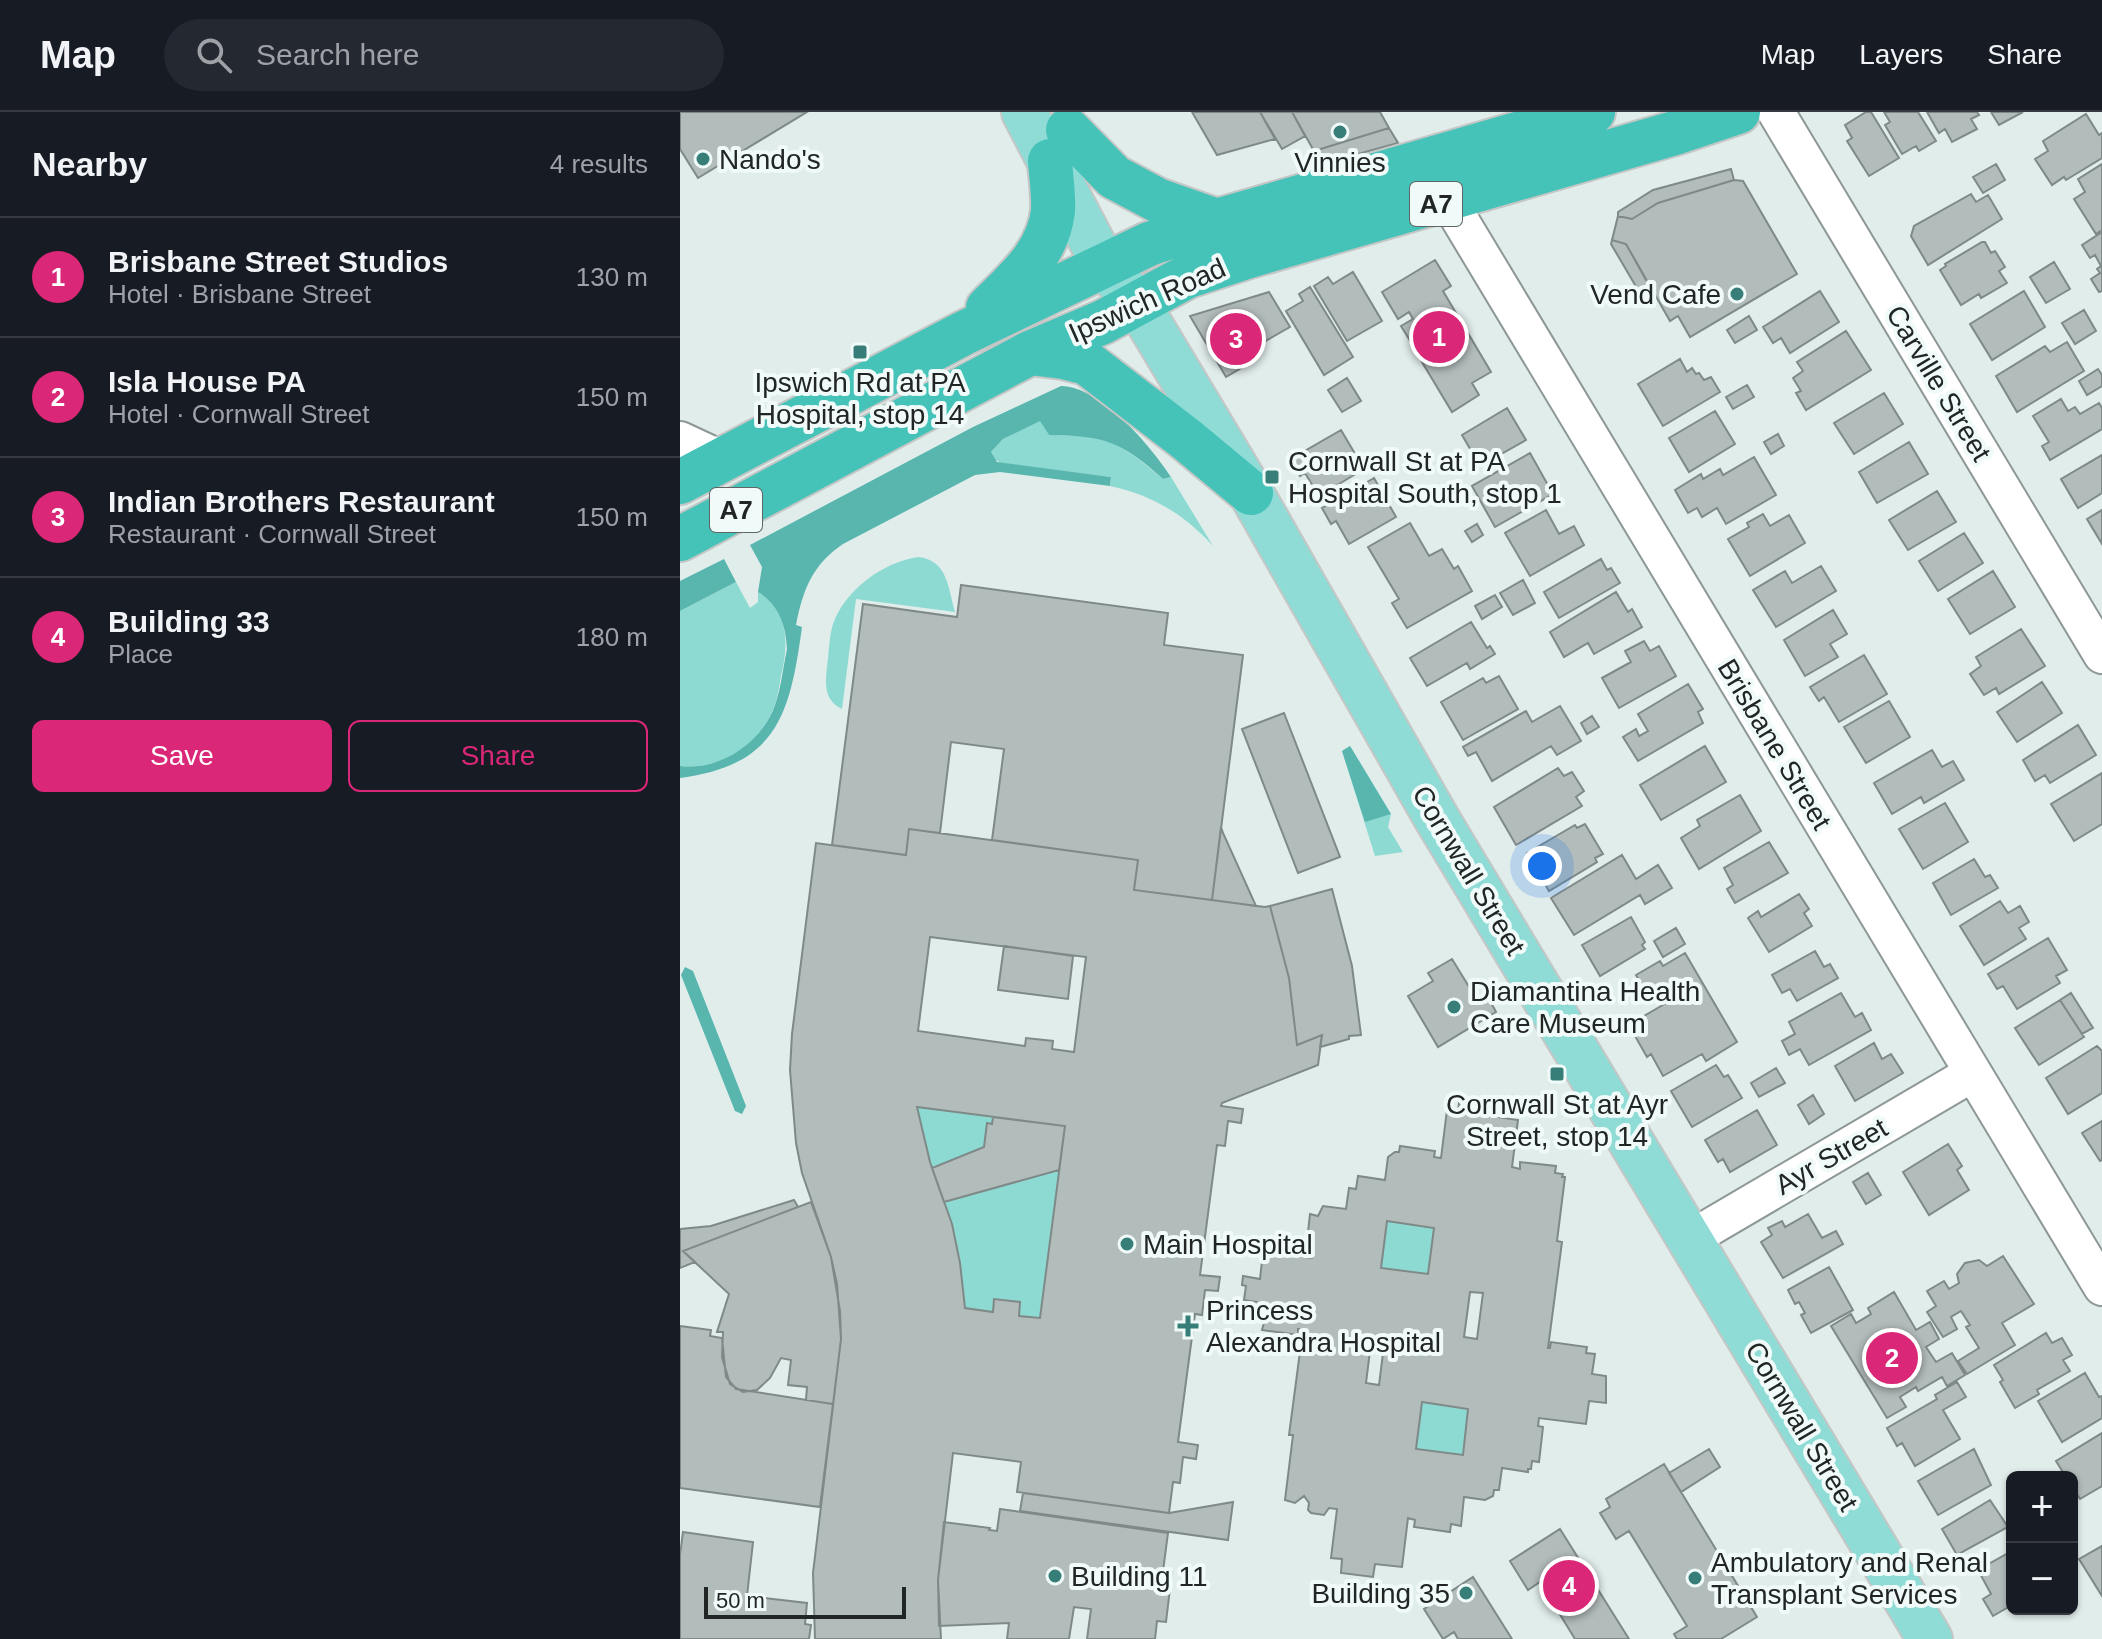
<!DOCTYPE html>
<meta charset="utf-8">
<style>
body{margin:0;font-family:Helvetica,sans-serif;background:#242831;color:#f1f3f6}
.controls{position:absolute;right:24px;bottom:24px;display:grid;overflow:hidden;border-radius:12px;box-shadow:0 2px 6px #0004}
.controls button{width:72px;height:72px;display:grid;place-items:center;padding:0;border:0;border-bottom:2px solid #363941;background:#171b24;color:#f1f3f6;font:40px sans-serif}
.scale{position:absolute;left:24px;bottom:20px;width:202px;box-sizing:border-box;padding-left:8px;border:4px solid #212625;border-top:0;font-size:22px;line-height:28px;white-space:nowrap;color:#212625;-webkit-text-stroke:6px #effaf9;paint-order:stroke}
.you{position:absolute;left:862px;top:754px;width:28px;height:28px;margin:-20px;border:6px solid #fff;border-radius:50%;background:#1a73e8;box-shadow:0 0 0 12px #1a73e833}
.badge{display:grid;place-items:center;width:52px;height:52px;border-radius:50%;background:#db2777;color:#fff;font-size:26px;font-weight:700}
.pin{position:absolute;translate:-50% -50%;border:4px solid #fff;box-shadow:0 2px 8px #0006}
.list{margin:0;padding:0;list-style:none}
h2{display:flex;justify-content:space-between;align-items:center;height:104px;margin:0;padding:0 32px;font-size:34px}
h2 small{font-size:26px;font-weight:400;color:#9ea1a6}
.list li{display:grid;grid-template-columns:52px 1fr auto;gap:24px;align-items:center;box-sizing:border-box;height:120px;padding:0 32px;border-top:2px solid #363941}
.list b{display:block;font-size:30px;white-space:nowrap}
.list p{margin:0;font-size:26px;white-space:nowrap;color:#9ea1a6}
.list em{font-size:26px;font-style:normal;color:#9ea1a6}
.actions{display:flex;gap:16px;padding:24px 32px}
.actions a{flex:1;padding:18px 0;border:2px solid #db2777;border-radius:12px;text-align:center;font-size:28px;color:#db2777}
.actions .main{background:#db2777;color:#fff}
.icon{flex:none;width:44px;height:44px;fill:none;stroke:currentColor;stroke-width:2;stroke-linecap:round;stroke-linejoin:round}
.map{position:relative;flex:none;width:1422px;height:1527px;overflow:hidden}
header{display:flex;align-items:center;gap:48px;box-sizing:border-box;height:112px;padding:0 40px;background:#171b24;border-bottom:2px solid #363941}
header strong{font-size:38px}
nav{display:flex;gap:44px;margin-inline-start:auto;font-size:28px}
.search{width:560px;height:72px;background:#242831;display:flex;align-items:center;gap:20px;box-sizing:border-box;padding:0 28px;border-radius:44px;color:#9ea1a6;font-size:30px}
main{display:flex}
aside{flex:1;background:#171b24}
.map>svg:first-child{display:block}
</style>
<header>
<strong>Map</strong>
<div class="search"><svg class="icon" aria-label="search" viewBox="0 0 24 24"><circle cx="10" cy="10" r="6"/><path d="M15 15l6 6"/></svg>Search here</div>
<nav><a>Map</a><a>Layers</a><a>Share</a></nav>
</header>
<main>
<aside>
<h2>Nearby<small>4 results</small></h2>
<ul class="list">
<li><span class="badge">1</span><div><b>Brisbane Street Studios</b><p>Hotel · Brisbane Street</p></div><em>130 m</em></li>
<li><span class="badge">2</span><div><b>Isla House PA</b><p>Hotel · Cornwall Street</p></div><em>150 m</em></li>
<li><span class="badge">3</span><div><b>Indian Brothers Restaurant</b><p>Restaurant · Cornwall Street</p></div><em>150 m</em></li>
<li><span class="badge">4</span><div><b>Building 33</b><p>Place</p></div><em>180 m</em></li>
</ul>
<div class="actions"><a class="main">Save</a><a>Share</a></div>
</aside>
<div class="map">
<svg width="1422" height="1527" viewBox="0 0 1422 1527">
<rect width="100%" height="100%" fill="#e1edeb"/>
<path fill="#8ddad2" d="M360 308 369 323C429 324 437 328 483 367L491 365 533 434C504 402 472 383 430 374L431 365 321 351 314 347 311 340 323 327Z
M238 445C268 448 268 476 275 500L176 487 162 597C144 588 145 573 147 555 149 541 149 525 153 512 165 478 203 450 238 445Z
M56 470 70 496 78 490V480C109 500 109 532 101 564 99 574 98 585 94 595 81 632 39 659 0 654V499Z
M670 634 711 702 708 715 723 740 695 744 662 639Z
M237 995 385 1014 360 1206 339 1204 340 1190 314 1187 313 1200 285 1196C282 1167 280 1137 271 1109 258 1071 242 1035 237 995Z
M707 1109 754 1116 748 1162 701 1156Z
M742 1290 788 1297 783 1343 736 1337Z"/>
<path fill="#58b6ae" d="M381 274C420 274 471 334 491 365L483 367C441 329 425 324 369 323L360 309 323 327 311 340 317 350 431 365 430 374 320 360 295 363 163 432C132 453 123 478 116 513L122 515C110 603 97 653 0 666V654C40 659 82 631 95 593 101 576 103 556 107 537 106 514 99 493 78 480L82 455 70 433 293 315Z
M44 447 56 470 0 499V469Z
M670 634 711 702 685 710 662 639Z
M5 855 13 859 66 994 62 1002 55 999 1 863Z"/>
<path fill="#b2bcbb" stroke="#7f8988" stroke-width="2" fill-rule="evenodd" d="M0 0H127L18 66 0 37Z
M512 0H580L595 27 537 43Z
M580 0H612L625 24 602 37Z
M612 0H700L709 16 634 39Z
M1186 0H1191L1219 46 1189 64 1167 29 1172 26 1165 13Z
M1204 0H1238L1256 29 1239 39 1236 34 1222 42 1205 13 1210 10Z
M1247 0H1297L1299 3 1291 7 1297 17 1272 30 1265 17 1259 21Z
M1311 0H1343L1319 13Z
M1406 2 1419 23 1422 21V46L1386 68 1384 65 1372 73 1355 47 1368 39 1363 29Z
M709 16 718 31 642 52 634 39Z
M1316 52 1325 68 1303 81 1293 65Z
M1422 52V118L1416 122 1394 87 1405 80 1398 67Z
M1051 57 1054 68 978 91 952 107 938 104V100L973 78Z
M1054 68 1063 69 1117 162 1010 225 998 204 990 209 946 132 932 128 938 104 952 107 978 91Z
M1291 82 1296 90 1308 83 1322 107 1248 153 1231 124 1234 114Z
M1422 120V179L1419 180 1411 167 1420 161 1417 157 1421 154 1415 143 1410 146 1402 133Z
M932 128 946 132 971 177 961 183 931 132Z
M1302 130H1305L1311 141 1315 139 1325 155 1319 159 1327 171 1301 186 1299 182 1281 193 1260 158 1266 154 1265 152Z
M755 148 771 174 763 179 811 260 792 271 799 283 772 300 742 250 754 243 750 236 739 243 721 214 733 207 729 200 718 207 702 180Z
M1374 150 1390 177 1366 191 1350 165Z
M673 160 702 209 667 229 634 174 648 165 653 172Z
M630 175 673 245 644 263 606 199 623 189 619 182Z
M1140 179 1159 210 1110 241 1101 226 1093 231 1083 215Z
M1344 179 1365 215 1312 248 1290 212Z
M589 180 610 215 568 239 573 249 546 265 510 204Z
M1404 198 1416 219 1395 232 1382 211Z
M1069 204 1077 218 1055 231 1047 218Z
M1166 219 1191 258 1126 298 1116 281 1121 279 1113 266 1123 259 1117 250Z
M1387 230 1404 259 1337 300 1316 264 1365 234 1370 240Z
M1000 247 1007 260 1012 256 1016 262 1019 261 1024 268 1031 265 1040 280 983 314 958 272Z
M1418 257 1422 263V274L1407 283 1399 269Z
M667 266 681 289 662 300 648 278Z
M1067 273 1074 285 1053 297 1046 285Z
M1204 281 1223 312 1174 342 1154 311Z
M1381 287 1388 299 1395 295 1400 302 1419 291 1422 296V317L1370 348 1362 334 1369 330 1353 304Z
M827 296 846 328 800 354 782 323Z
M1035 299 1055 332 1009 360 989 326Z
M661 318 684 357 639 384 625 361 620 364 611 347Z
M1098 322 1104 334 1091 342 1084 330Z
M1229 330 1248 362 1197 391 1179 360Z
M850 341 873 382 815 415 792 374Z
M1422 343V381L1398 396 1381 367Z
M1074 345 1096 383 1046 412 1037 396 1022 405 1017 396 1008 401 995 378 1021 362 1023 367 1040 357 1043 363Z
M694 366 716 405 669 432 656 409 651 412 642 396Z
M1257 379 1276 410 1228 438 1209 408Z
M866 398 879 422 894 414 904 433 850 464 825 421Z
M1422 398V432L1407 407Z
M1083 402 1090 414 1109 403 1125 431 1070 464 1048 427 1069 415 1067 411Z
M730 411 749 444 762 437 774 457 778 454 792 479 727 516 712 491 719 487 688 435Z
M797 412 803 423 792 430 785 419Z
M1284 421 1303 451 1258 479 1239 449Z
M921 447 927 458 931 456 940 471 879 506 864 480Z
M1141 454 1156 479 1096 515 1073 478 1105 459 1112 471Z
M1313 459 1335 495 1290 522 1268 487Z
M843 468 855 491 833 503 820 481Z
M281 473 488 501 484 533 563 543 532 788 454 778 458 748 312 728 324 637 271 630 260 721 229 717 226 743 152 733 183 492 277 505Z
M936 480 948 500 952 497 962 515 914 542 908 531 884 545 870 520Z
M815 483 822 495 802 507 795 494Z
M1153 498 1167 522 1150 532 1158 545 1125 564 1104 528Z
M791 510 807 536 810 534 815 542 790 557 787 551 747 574 730 546Z
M1341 517 1365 554 1319 582 1316 576 1304 583 1290 562 1301 554 1296 545Z
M964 529 970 539 979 534 996 564 939 596 922 566 951 550 945 539Z
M1184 543 1207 582 1159 610 1144 585 1139 589 1130 575Z
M819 564 838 597 783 628 761 590 803 566 806 571Z
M1362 570 1382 601 1337 630 1317 600Z
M1008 572 1023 597 1018 600 1023 611 958 649 943 625 956 617 959 624 968 619 958 602Z
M1209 589 1230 625 1186 651 1164 615Z
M880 594 901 629 877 643 871 634 812 669 796 640 788 644 783 635 846 599 852 610Z
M604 601 660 745 618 761 562 617Z
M912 604 919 615 907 622 901 611Z
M1398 613 1416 643 1370 671 1365 663 1355 669 1343 648Z
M1025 634 1046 670 981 708 960 673Z
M1252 638 1262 655 1273 649 1284 668 1244 691 1241 685 1212 702 1194 671Z
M878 656 884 664 892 660 904 679 896 685 902 694 836 733 814 695Z
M1422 661V712L1394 729 1371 692Z
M1060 683 1081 719 1019 757 1001 726 1020 714 1017 708Z
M1265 691 1288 730 1243 757 1219 717Z
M905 712 923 742 915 746 917 750 869 779 847 741 895 713 897 716Z
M541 715 543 721 576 794 532 788Z
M229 717 458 748 454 778 585 795 590 794 609 866 617 933 642 923 638 953 542 991 541 994 563 997 561 1011 548 1009 545 1034 537 1033 520 1163 540 1165 538 1179 525 1178 522 1203 515 1202 498 1330 518 1333 516 1347 503 1345 500 1371 493 1370 489 1401 337 1380 341 1350 273 1341 258 1468 261 1527H135L133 1461 161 1227 157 1172 151 1145 122 1061 116 1031 110 958 112 922 136 731 226 743ZM250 825 406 845 394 940 372 937 373 929 346 926 345 934 238 919ZM237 995 385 1014 360 1206 339 1204 340 1190 314 1187 313 1200 285 1196 280 1151 272 1112 250 1050Z
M1089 730 1108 761 1055 791 1047 777 1053 773 1044 756Z
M942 743 956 767 978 753 992 776 965 792 960 783 894 823 871 786Z
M1294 747 1305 765 1310 763 1318 776 1271 803 1253 771Z
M652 777 672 854 681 923 669 924V927L640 935 642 923 617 933 609 866 590 794Z
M1119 782 1129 797 1124 801 1132 814 1089 840 1068 806 1078 799 1081 805Z
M1320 789 1328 801 1340 794 1349 810 1339 816 1346 827 1304 853 1280 814Z
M951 805 965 830 962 833 965 837 920 864 902 833Z
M996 816 1005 832 983 845 974 829Z
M1368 826 1387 858 1376 864 1380 871 1337 897 1323 874 1317 877 1308 862Z
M324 834 393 844 388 887 318 878Z
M1135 839 1144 855 1150 852 1158 866 1117 889 1110 877 1102 881 1092 863Z
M1005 841 1057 930 1026 949 1022 942 983 964 971 942 967 945 951 917 960 912 957 908 988 890 982 880 970 887 956 863 980 849 983 854Z
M772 847 799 891 808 885 816 900 758 935 728 884 753 869 748 861Z
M1161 881 1175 905 1182 901 1191 918 1129 953 1120 937 1109 943 1102 929 1115 922 1109 910Z
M1391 881 1413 916 1402 922 1380 888Z
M1380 888 1404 925 1359 953 1335 916Z
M1194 931 1202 947 1211 942 1223 961 1175 989 1155 954Z
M1417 934 1422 939V981L1388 1002 1366 966Z
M1036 953 1044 965 1048 963 1062 986 1012 1015 991 979Z
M1096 956 1105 971 1079 985 1071 971Z
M1133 983 1144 1002 1129 1012 1118 993Z
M796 985 805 986 803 1003 838 1008 832 1055 840 1057V1050L876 1054 875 1061 883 1062 882 1065H885L877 1129 882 1130 868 1236H870L871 1230 907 1235 906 1241 915 1242 912 1262 926 1264V1291L909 1289 906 1312 859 1306 858 1314 863 1315 859 1350 852 1349 851 1357H848V1360L822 1356 819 1378H814L813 1384 805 1388 784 1385 781 1414 771 1412 770 1420 734 1415 735 1408 728 1406 722 1455 695 1452 693 1465 661 1461 662 1447 651 1446 657 1397 649 1396 644 1403 631 1401 628 1398 629 1391 624 1384 615 1391 605 1388 613 1323H609L623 1217H618V1223L582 1218 584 1211 575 1205 577 1190 564 1188 566 1174 562 1173 563 1164 580 1167 583 1140 632 1146 633 1139 626 1138 630 1102 638 1104 643 1094 666 1097 669 1076 676 1077 678 1064 705 1068 708 1045 715 1040H719L720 1034 755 1039 754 1045 761 1046 767 998 778 999 779 991 785 987 796 988ZM707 1109 754 1116 748 1162 701 1156ZM790 1180 803 1181 797 1227 784 1225ZM690 1239 703 1241 699 1273 686 1271ZM742 1290 788 1297 783 1343 736 1337Z
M1077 998 1097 1033 1050 1060 1043 1047 1038 1050 1025 1028Z
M313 1005 385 1014 379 1058 264 1090 252 1056 304 1035 307 1011 312 1012Z
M1422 1009V1048L1420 1049 1402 1021Z
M1268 1032 1282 1054 1277 1058 1289 1078 1249 1103 1223 1060Z
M1188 1061 1201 1083 1186 1092 1173 1070Z
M114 1088 118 1095 3 1139 15 1150 0 1156V1117L31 1114Z
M131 1090 151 1145 160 1199 161 1227 153 1292 126 1288 127 1275 108 1273 111 1248 101 1246 90 1266 77 1278 63 1280 50 1272 42 1245 43 1220H37L49 1182 3 1139Z
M1128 1102 1142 1126 1156 1119 1163 1132 1103 1166 1081 1130 1092 1123 1088 1116 1102 1109 1105 1115Z
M1323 1144 1354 1192 1322 1211 1335 1233 1287 1262 1278 1249 1299 1236 1286 1215 1290 1213 1281 1199 1271 1205 1277 1217 1263 1225 1247 1200 1256 1194 1247 1179 1264 1169 1269 1177 1279 1171 1277 1162 1285 1151 1299 1148 1307 1154Z
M1149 1155 1173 1198 1131 1221 1121 1203 1125 1201 1119 1190 1115 1192 1108 1178Z
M1214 1180 1236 1218 1250 1210 1259 1227 1246 1235 1256 1250 1272 1241 1285 1263 1267 1274 1262 1265 1238 1279 1236 1275 1220 1285 1226 1295 1207 1306 1151 1214 1171 1202 1176 1211 1191 1202 1188 1196Z
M0 1214 31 1218 30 1224 42 1226 46 1265 56 1277 153 1292 140 1395 0 1376Z
M1366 1221 1372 1231 1382 1226 1392 1243 1383 1248 1390 1259 1357 1278 1359 1282 1335 1296 1320 1270 1323 1268 1314 1253Z
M1405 1261 1419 1285 1422 1284V1306L1382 1330 1358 1289Z
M1277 1270 1286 1285 1263 1298 1280 1327 1235 1354 1222 1331 1217 1334 1207 1316 1257 1287 1255 1283Z
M1422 1321V1374L1400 1387 1392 1374V1365H1386L1376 1349Z
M1029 1337 1040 1355 1001 1380 989 1361Z
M1294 1337 1311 1373 1258 1403 1238 1369Z
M984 1352 1077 1505 1041 1527H997L994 1522 1007 1514 949 1419 936 1427 920 1401 930 1395 926 1387Z
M343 1381 489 1401 553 1390 548 1428 340 1399Z
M1310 1388 1328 1415 1277 1443 1262 1417Z
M320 1397 488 1421 483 1459 492 1460 486 1510 477 1509 475 1527H407L411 1497 394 1495 389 1527H327L329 1511 259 1514 258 1468 264 1410 310 1416 309 1418 317 1419Z
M880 1417 949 1527H895L860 1470 848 1478 830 1449Z
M3 1420 73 1430 67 1484 127 1491 125 1512 131 1513 129 1527H0V1443Z
M1422 1434V1484L1399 1447Z
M1332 1439V1493L1313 1504 1303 1487 1311 1482 1298 1458Z
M793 1465 832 1527H778L774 1520 763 1527 744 1497Z"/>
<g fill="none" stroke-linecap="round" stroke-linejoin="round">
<defs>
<path id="minor" d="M1096 0 1422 543
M768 88 1422 1175
M0 328 43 348
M1010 1127 1293 961"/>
<path id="major" d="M344 0 424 153 457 191 571 381 757 707 1250 1527"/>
<path id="highway" d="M388 18 434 65 477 88 537 109
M308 196C336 168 368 142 373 99 374 83 371 65 370 49
M350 241 383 245 407 251 506 327 571 381
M0 370 284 221 469 132 537 109 913 0
M0 427 350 241 423 210 508 164 569 144 998 20 1058 0"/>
</defs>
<use href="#minor" stroke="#8c9796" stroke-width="40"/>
<use href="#major" stroke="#c5c7c6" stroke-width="48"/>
<use href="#highway" stroke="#c5c7c6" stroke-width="48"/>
<use href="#minor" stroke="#fff" stroke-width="36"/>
<use href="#major" stroke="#8fdbd5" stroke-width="44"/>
<use href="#highway" stroke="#45c3b9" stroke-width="44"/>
</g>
<g fill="#377e78" stroke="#effaf9" stroke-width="3">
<circle cx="660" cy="20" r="8"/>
<circle cx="23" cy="47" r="8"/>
<circle cx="1057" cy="182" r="8"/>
<rect x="172" y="232" width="16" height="16" rx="4"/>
<rect x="584" y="357" width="16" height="16" rx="4"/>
<circle cx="774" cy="895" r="8"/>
<rect x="869" y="954" width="16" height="16" rx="4"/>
<circle cx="447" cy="1132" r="8"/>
<path d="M504 1202h8v8h8v8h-8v8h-8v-8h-8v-8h8z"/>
<circle cx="375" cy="1464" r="8"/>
<circle cx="1015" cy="1466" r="8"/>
<circle cx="786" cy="1481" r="8"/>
</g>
<g text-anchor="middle" stroke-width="8" stroke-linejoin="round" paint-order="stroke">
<g fill="#effaf9" stroke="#5f6665" stroke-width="2">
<rect x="730" y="70" width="52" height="44" rx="6"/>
<rect x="30" y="376" width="52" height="44" rx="6"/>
</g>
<g font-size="26" font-weight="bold" fill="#212625">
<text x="756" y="101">A7</text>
<text x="56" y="407">A7</text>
</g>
<g font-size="28" fill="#212625" stroke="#effaf9" text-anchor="start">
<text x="39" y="57">Nando's</text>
<text x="660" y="60" text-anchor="middle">Vinnies</text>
<text x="1041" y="192" text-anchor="end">Vend Cafe</text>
<text x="180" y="280" text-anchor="middle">Ipswich Rd at PA<tspan x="180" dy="32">Hospital, stop 14</tspan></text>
<text x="608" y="359">Cornwall St at PA<tspan x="608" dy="32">Hospital South, stop 1</tspan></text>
<text x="790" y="889">Diamantina Health<tspan x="790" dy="32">Care Museum</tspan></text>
<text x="877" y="1002" text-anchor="middle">Cornwall St at Ayr<tspan x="877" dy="32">Street, stop 14</tspan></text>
<text x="463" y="1142">Main Hospital</text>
<text x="526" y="1208">Princess<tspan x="526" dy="32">Alexandra Hospital</tspan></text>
<text x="1031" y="1460">Ambulatory and Renal<tspan x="1031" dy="32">Transplant Services</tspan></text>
<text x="391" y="1474">Building 11</text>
<text x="770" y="1491" text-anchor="end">Building 35</text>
</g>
<g font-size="28" fill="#212625" stroke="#effaf9">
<text transform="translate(467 188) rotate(-24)" y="10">Ipswich Road</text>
<text transform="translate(1259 271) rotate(59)" y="10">Carville Street</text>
<text transform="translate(1095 632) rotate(59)" y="10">Brisbane Street</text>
<text transform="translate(789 758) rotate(59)" y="10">Cornwall Street</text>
<text transform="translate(1151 1044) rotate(-30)" y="10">Ayr Street</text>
<text transform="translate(1122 1314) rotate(59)" y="10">Cornwall Street</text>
</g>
</g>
</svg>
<div class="controls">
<button>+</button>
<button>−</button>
</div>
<div class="scale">50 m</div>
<div class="you"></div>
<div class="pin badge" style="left:759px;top:225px">1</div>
<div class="pin badge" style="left:1212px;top:1246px">2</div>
<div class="pin badge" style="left:556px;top:227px">3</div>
<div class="pin badge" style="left:889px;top:1474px">4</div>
</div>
</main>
